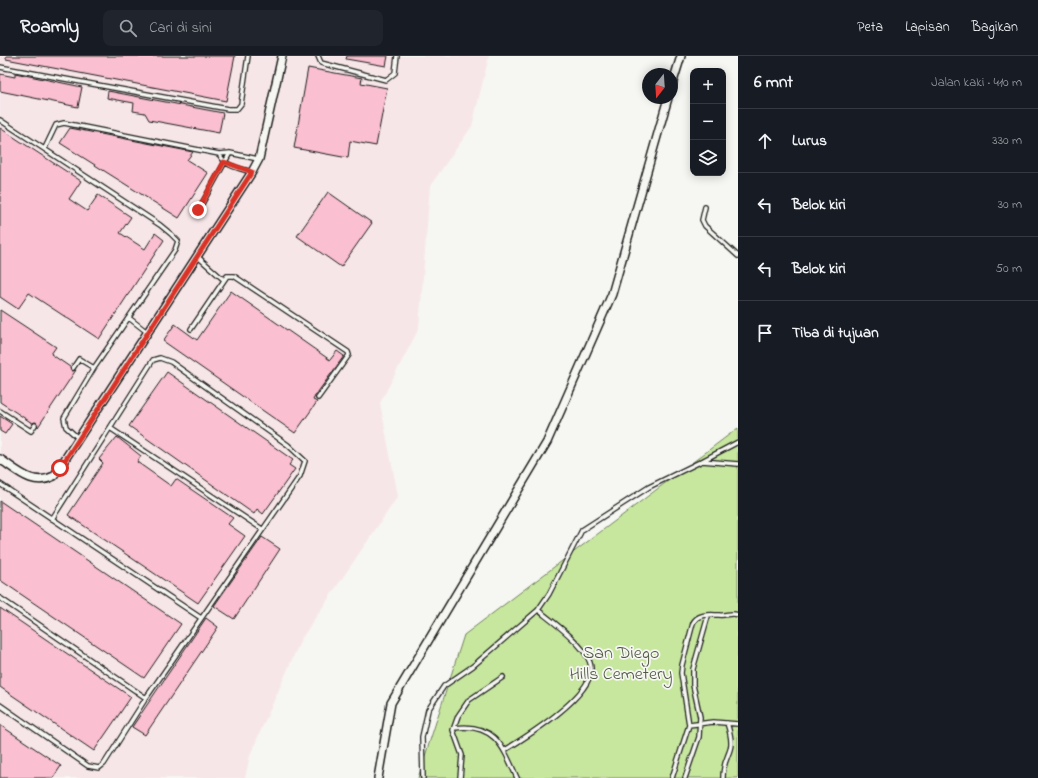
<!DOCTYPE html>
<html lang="id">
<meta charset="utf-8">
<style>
body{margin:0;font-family:"Indie Flower",sans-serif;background:#20242c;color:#f1f3f6}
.controls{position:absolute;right:12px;top:12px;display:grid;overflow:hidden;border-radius:8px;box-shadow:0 2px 10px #0003}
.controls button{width:36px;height:36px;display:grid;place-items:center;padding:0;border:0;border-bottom:1px solid #363941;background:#171b24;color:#f1f3f6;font:20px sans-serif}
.compass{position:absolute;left:642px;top:12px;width:36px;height:36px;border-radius:50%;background:#171b24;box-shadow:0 2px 10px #0003;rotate:197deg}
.stop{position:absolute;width:12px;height:12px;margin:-9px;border:3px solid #d93025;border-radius:50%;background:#fff}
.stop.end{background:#d93025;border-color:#fff;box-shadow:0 1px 4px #0008}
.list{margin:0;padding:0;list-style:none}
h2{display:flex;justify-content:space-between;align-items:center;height:52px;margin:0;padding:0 16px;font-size:17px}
h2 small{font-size:13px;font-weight:400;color:#9ea1a6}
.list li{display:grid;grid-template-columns:26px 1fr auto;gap:12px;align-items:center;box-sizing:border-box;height:64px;padding:0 16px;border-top:1px solid #363941}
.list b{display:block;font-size:15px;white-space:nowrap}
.list em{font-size:13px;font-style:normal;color:#9ea1a6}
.icon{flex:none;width:22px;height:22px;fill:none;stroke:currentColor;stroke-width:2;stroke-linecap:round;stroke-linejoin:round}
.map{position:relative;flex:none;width:738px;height:722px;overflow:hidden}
header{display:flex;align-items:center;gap:24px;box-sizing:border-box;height:56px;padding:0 20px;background:#171b24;border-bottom:1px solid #363941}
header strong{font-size:19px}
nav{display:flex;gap:22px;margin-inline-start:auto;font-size:14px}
.search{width:280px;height:36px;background:#20242c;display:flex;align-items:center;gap:10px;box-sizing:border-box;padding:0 14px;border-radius:8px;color:#9ea1a6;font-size:15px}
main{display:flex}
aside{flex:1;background:#171b24}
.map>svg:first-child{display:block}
</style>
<header>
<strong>Roamly</strong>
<div class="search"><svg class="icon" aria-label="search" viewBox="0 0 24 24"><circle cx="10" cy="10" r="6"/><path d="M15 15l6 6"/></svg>Cari di sini</div>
<nav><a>Peta</a><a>Lapisan</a><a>Bagikan</a></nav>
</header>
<main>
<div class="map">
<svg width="738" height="722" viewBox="0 0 738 722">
<rect width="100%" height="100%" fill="#f6f6f2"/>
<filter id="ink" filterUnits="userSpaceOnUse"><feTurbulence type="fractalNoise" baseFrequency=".025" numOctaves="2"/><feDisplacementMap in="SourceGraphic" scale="8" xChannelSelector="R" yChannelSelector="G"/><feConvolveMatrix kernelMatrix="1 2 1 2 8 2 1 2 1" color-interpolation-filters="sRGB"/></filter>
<g filter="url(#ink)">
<path fill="#f7e6e8" d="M0 0H489L472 70 430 130 419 272 380 347 398 440 301 583 250 699 245 722H0Z"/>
<path fill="#c7e79f" stroke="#72825e" d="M738 372V722H418L464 579Z"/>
<path fill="#fabfd1" stroke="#1c1c1c" d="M6 0H235L226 45 6 3Z
M347 0H388L386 10 346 3Z
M308 12 362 22 361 27 387 32 376 90 350 85 348 102 294 92Z
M15 17 82 31 78 51 0 35V18L15 21Z
M108 35 223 57 219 77 149 64 145 57 133 55 134 47 107 42Z
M0 72 81 125 69 143 87 155 98 139 131 161 120 177 145 193 155 177 164 184 99 283 29 237 18 253 0 241Z
M70 72 193 96 187 104 208 117 179 162 60 87Z
M328 136 372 167 341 211 297 180Z
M231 235 330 304 337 295 344 300 315 340 313 344 317 346 295 377 163 285 175 268 197 284Z
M0 254 56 291 51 298 70 311 72 315 76 314 38 371 36 366 32 367 0 346Z
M167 316 293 404 289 409 295 413 263 458 257 453 254 458 129 370Z
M0 360 12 368 5 378 0 375Z
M117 381 141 400 137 406 171 430 176 423 233 462 228 468 245 480 198 547 68 459 103 407 99 403Z
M0 445 181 568 144 622 0 524Z
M262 481 280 493 234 563 214 550Z
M0 552 131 641 94 695 0 631Z
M206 562 218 571 145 679 132 671Z
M0 669 61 710 53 722H0Z"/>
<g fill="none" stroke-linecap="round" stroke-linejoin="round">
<defs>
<path id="service" d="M318 0 321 7 386 24 395 17 397 0
M0 11 228 53H237L241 48 248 0
M0 64 160 169 171 178 178 185 175 194 94 312 64 362 66 371 78 382
M45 92 56 69 64 67 219 98 230 97 258 103
M219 98C226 111 238 112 252 116
M705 151 702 164 705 170 738 200
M198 155 230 97
M198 201 224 224
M129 262 147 276
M191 273 227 220H234L348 296 349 299 318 342
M73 312 79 303 94 312
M0 355 31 375 35 369
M110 372 262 473
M702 405 738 386
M0 428 201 562
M0 542 146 642
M0 649 88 710 99 712 104 708 146 642 300 420 305 405 288 389 171 306 160 302 153 304 52 463
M689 669 713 666 738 668
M454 672C494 666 503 690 517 722
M505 694C526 681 593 640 591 612 590 592 553 566 538 554
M423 722 422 681 428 654 444 630 473 610 538 554 549 538 582 474 649 431 702 405 738 408
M460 722 462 699 453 674 458 660 469 644 503 621
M672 722 689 669 681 617 682 609 693 567C698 557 710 559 719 559 726 560 731 556 738 559
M685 722 699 681 700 661 693 629V613L708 560
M723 722C723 694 738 700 727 667"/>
<path id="minor" d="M672 29 681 0
M0 403C18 415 33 431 54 420L252 116 259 103 282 0
M378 722 391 647 547 386 612 238 668 42"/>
</defs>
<use href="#service" stroke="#1c1c1c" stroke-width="6"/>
<use href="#minor" stroke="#1c1c1c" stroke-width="10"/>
<use href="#service" stroke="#f6f6f2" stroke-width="3.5"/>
<use href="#minor" stroke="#f6f6f2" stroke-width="7"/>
</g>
</g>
<g fill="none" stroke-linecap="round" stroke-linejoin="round" filter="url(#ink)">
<path stroke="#d93025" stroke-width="5" d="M60 412 252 116 224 106 198 154"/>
</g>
<g text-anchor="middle" stroke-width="3.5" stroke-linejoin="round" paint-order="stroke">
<g font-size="18" fill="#4f5943" stroke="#f6f6f2">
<text x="621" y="602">San Diego<tspan x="621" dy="21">Hills Cemetery</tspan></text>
</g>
</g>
</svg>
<div class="controls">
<button>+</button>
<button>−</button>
<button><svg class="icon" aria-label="layers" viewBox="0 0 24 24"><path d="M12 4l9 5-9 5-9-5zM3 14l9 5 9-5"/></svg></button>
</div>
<svg class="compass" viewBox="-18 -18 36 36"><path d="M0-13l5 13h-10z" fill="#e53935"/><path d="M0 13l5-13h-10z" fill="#9ea1a6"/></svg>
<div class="stop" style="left:60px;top:412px"></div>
<div class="stop end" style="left:198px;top:154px"></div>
</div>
<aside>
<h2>6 mnt<small>Jalan kaki · 410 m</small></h2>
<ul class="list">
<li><svg class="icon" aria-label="ahead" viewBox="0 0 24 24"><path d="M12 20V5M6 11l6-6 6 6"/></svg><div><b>Lurus</b></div><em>330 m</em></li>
<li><svg class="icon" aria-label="left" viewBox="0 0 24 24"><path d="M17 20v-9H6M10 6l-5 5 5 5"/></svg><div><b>Belok kiri</b></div><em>30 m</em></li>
<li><svg class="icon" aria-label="left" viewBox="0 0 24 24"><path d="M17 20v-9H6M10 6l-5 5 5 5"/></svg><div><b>Belok kiri</b></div><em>50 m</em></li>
<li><svg class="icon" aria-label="arrive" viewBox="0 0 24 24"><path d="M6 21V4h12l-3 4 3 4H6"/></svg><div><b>Tiba di tujuan</b></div></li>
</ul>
</aside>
</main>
